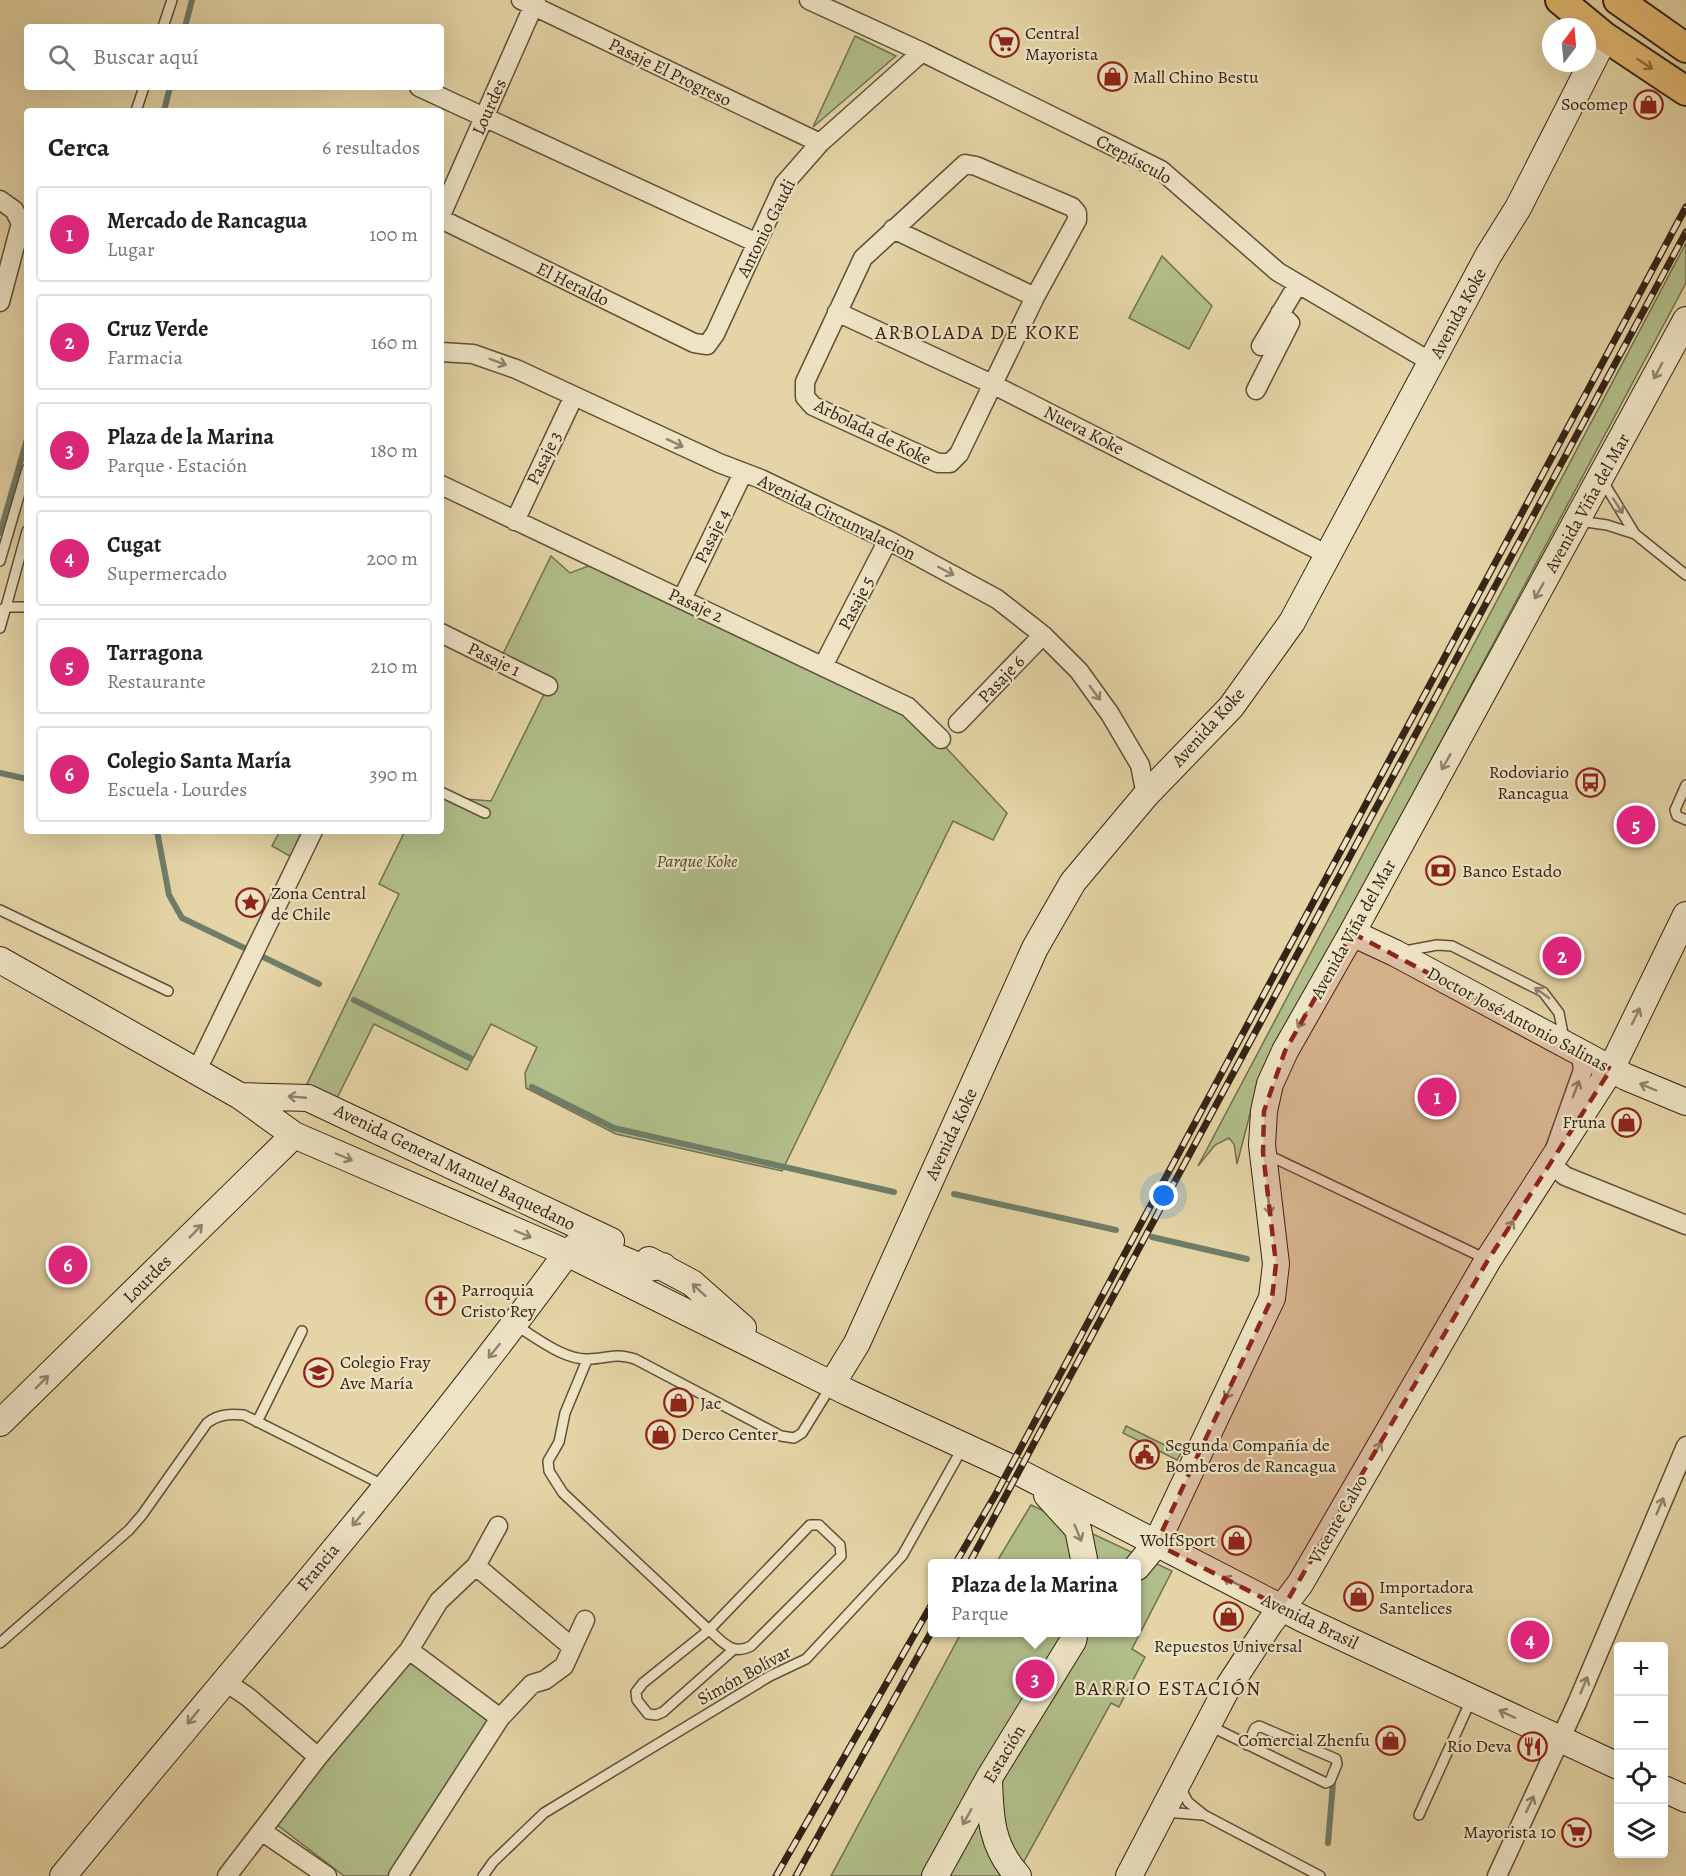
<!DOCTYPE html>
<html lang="es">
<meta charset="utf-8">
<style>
body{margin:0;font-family:Alegreya,serif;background:#f6f6f6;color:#202124}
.controls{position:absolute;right:18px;bottom:18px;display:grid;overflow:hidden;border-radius:6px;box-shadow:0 6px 24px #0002}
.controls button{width:54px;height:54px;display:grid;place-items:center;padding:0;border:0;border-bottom:2px solid #e0e0e0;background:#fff;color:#202124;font:30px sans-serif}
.compass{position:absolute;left:1542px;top:18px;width:54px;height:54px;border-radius:50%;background:#fff;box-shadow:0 6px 24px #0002;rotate:16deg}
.you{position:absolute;left:1164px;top:1196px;width:21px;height:21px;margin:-15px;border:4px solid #fff;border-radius:50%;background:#1a73e8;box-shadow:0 0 0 9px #1a73e833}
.badge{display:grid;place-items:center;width:39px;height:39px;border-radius:50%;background:#db2777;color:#fff;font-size:20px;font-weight:700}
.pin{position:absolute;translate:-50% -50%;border:3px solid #fff;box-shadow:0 2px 6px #0006}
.popup{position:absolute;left:928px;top:1559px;width:213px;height:78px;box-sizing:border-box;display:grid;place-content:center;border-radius:6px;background:#fff;filter:drop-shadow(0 2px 4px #0005);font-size:20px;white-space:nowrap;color:#757577}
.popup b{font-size:22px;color:#202124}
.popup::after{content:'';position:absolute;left:50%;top:100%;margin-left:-12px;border:12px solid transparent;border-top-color:#fff}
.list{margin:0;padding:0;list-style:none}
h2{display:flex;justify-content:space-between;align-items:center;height:78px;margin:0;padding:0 24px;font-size:26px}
h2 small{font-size:20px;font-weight:400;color:#757577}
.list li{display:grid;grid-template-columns:39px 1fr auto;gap:18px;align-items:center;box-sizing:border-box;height:96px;margin:0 12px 12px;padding:0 12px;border:2px solid #e0e0e0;border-radius:6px}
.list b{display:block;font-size:22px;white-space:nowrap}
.list p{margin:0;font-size:20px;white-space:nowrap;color:#757577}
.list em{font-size:20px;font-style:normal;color:#757577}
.icon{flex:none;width:33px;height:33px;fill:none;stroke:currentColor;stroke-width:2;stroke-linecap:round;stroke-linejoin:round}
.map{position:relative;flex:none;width:1686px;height:1876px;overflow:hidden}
.search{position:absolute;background:#fff;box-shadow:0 6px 24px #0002;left:24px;top:24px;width:420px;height:66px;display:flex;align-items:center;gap:15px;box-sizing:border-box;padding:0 21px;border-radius:6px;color:#757577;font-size:22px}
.panel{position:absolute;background:#fff;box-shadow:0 6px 24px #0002;left:24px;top:108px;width:420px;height:726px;border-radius:6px}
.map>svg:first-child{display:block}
</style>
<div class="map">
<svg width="1686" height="1876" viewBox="0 0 1686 1876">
<rect width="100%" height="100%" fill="#e5d5a6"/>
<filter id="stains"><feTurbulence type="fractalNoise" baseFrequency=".00333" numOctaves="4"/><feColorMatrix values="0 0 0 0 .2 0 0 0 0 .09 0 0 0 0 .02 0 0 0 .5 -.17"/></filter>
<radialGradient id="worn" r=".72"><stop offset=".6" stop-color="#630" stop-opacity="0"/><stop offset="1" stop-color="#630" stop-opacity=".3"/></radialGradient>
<path fill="#b1be89" stroke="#72704f" stroke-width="1.5" d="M855 36 896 56 813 127Z
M1686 243V283L1285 1033 1252 1106 1237 1164 1234 1144 1229 1138 1215 1145 1198 1166Z
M1162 256 1212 306 1189 349 1129 318Z
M551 556 570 573 602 561 908 707 1007 813 993 840 953 821 782 1171 616 1134 526 1088 525 1073 537 1047 491 1024 467 1070 374 1024 337 1098 307 1084 399 894 379 884 405 831H441V797L491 801 548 686 499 662Z
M280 831H303L293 858 272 846Z
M1126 1426 1181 1453 1177 1460 1123 1433Z
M1031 1505 1172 1571 1132 1649 1145 1657 1119 1707 1111 1703 1016 1876H831L960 1635 956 1633 1137 1632V1564L996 1563Z
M407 1656 495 1717 393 1876H344L276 1824Z"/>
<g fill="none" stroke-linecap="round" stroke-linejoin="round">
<path stroke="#6f7d69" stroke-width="6" d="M185 27 192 0
M164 111 170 87
M0 533 27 439
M0 773 27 779
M157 831 169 895 182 918 319 984
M354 1000 470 1058
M532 1087 614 1128 894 1192
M954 1194 1116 1230
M1152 1237 1247 1259
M1328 1843 1333 1783"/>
<defs>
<path id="lane" d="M163 27 172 0
M136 111 144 87
M1602 480 1635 534
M1579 521 1607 525 1635 534 1686 575
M0 561 27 469
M0 611 6 607 27 531
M0 628 6 607H27
M1686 785 1675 810 1677 816 1686 820
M441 792 485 813
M0 910 168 991
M1405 951 1437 945 1452 946 1543 992 1559 1013 1564 1039
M1266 1154 1486 1259
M515 1325C536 1337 563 1360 588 1359 608 1359 614 1352 635 1359L781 1436 794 1438 802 1433 831 1386
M587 1360 565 1413 559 1442 548 1461 549 1471 563 1493 709 1630 643 1683 636 1692 637 1700 648 1714 656 1715 663 1712 733 1650
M257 1422 302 1331
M810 1525H819L840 1545 841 1556 751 1646C732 1656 723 1642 709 1630Z
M0 1643 129 1530 142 1515 207 1423C219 1414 229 1414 244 1415L385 1486
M1210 1726 1326 1783 1330 1781 1337 1764 1336 1759 1259 1726 1255 1728 1247 1745
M1180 1787 1188 1802 1204 1815 1320 1876
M1165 1812 1202 1815
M1419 1815 1471 1700
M483 1876 493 1862 544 1813 770 1676 806 1659 902 1556 963 1447"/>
<path id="street" d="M521 0 820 143
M809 0 922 52 1161 170 1278 272 1431 362
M419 87 757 243
M965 164 976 166 1072 207 1077 213V220L1035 297 959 454 950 463H938L813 406 805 397V382L863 258Z
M0 200 14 210 21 223 0 302
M441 215 536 0
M441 219 694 343 707 345 715 334 784 184 820 143 922 52
M893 229 1035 297
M837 312 992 384 1328 555
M1261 346 1298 284
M441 352 473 354 516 369 719 463 761 479 888 540 997 599 1043 635 1079 671 1110 714 1140 765 1146 795
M1256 390 1290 323 1280 313
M441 485 908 707 941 739
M515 521 574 396
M682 599 743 473
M441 633 548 686
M823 666 888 540
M958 723 1043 635
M1581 1054 1583 1070 1550 1163 1565 1176 1686 1225
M196 1072 313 831
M476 1566 572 1647
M409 1650 500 1718
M223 1680 248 1697 318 1757
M263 1832 327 1876
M227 1876 318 1757 409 1650 439 1601 476 1566 498 1526
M398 1876 500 1718 532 1684 545 1680 564 1666 585 1620
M1497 1876 1577 1703 1686 1446"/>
<path id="secondary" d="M1352 933 1395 953 1626 1077 1686 1102
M0 960 240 1096 294 1135 567 1253 849 1393 1005 1465 1303 1619 1618 1766
M240 1096 308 1098 611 1241
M649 1260 692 1283 743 1328
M832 1384 857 1343 1035 948 1073 882 1146 795 1231 707 1292 622 1488 256 1518 208 1605 37
M0 1423 294 1135
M1047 1495 1078 1529 1085 1564
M1137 1567 1156 1544 1272 1298 1276 1264 1262 1145 1264 1111 1270 1084 1285 1051 1352 933 1686 320
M989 1778C990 1817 991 1846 1018 1876
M1664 1789 1686 1799
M63 1876C232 1670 409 1469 567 1253L576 1246 585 1244 634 1264 649 1268 663 1266
M935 1876 989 1778 1073 1641 1075 1632
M1129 1876 1225 1692 1270 1623 1300 1584 1488 1260 1611 1069 1686 915"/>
<path id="primary" d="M1560 0 1605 37 1686 91
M1618 0 1686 48"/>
</defs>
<use href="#lane" stroke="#605039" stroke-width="12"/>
<use href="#street" stroke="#605039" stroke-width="21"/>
<use href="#secondary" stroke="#342315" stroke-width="28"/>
<use href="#primary" stroke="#342315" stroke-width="32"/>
<use href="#lane" stroke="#eee4c5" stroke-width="9"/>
<use href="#street" stroke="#eee4c5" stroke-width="18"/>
<use href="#secondary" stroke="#eee4c5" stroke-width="26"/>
<use href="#primary" stroke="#e2ba73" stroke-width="28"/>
<defs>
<path id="rail" d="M955 1564 997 1492 1686 207
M969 1564 1686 232
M776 1876 933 1602
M796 1876 933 1629"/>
</defs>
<use href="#rail" stroke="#342315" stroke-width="7"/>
<use href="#rail" stroke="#eee4c5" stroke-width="4.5" stroke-dasharray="14" stroke-linecap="butt"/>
</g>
<defs><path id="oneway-shaft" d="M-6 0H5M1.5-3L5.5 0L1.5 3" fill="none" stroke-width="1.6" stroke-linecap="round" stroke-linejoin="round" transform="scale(1.5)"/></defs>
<use stroke="#8b6e44" href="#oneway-shaft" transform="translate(1645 64) rotate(34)"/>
<g stroke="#91846d">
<use href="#oneway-shaft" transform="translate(498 362) rotate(21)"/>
<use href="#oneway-shaft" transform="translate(1658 371) rotate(118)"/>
<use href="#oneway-shaft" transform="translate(675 443) rotate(25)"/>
<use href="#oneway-shaft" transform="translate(1618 506) rotate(57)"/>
<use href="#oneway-shaft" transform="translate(946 571) rotate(28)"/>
<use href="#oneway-shaft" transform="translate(1539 591) rotate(119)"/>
<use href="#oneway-shaft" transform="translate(1095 693) rotate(54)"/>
<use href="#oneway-shaft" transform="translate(1446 762) rotate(119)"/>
<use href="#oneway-shaft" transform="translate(1542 993) rotate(-144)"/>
<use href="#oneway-shaft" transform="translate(1636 1016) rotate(-64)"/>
<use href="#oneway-shaft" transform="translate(1302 1020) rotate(120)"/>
<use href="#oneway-shaft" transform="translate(1648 1087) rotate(-157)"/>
<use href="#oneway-shaft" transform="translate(1576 1089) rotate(-69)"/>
<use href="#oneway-shaft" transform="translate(297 1097) rotate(-175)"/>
<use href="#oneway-shaft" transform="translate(344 1157) rotate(23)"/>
<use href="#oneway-shaft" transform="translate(1269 1206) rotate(83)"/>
<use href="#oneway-shaft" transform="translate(1509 1228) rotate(-57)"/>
<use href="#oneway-shaft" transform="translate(196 1231) rotate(-45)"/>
<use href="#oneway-shaft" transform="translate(523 1234) rotate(23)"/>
<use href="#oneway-shaft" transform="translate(699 1290) rotate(-138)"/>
<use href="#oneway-shaft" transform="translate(494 1351) rotate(129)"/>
<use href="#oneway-shaft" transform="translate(42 1382) rotate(-45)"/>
<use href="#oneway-shaft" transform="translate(1229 1391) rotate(115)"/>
<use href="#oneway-shaft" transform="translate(1377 1450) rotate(-60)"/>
<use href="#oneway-shaft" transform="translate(1660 1506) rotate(-67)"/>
<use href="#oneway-shaft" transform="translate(358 1519) rotate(130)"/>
<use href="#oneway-shaft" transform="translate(1078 1533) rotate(67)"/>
<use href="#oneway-shaft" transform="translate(1231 1581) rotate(-153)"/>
<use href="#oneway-shaft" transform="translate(1584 1685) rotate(-67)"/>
<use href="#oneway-shaft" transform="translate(1507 1714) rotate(-155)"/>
<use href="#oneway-shaft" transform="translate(193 1717) rotate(129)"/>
<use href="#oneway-shaft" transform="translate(1530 1804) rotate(-65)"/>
<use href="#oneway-shaft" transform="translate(967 1817) rotate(119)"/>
</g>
<path fill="#8f2418" fill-opacity="0.2" stroke="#8f2418" stroke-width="4.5" stroke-dasharray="12 8" stroke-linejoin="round" d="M1352 933 1611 1069 1488 1260 1283 1608 1156 1544 1272 1298 1276 1264 1263 1153 1264 1111 1285 1051Z"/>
<defs>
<symbol id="supermarket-ring" viewBox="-11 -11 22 22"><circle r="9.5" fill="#eee4c5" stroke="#8f2418" stroke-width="1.5"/><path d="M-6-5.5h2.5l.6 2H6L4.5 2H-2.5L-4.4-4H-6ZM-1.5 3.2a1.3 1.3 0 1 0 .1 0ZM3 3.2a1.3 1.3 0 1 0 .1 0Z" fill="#8f2418"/></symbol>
<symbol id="shop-ring" viewBox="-11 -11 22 22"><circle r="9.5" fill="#eee4c5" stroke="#8f2418" stroke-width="1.5"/><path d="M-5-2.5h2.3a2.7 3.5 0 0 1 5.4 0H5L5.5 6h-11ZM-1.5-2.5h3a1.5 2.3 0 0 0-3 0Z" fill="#8f2418"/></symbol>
<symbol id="bus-ring" viewBox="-11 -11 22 22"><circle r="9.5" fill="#eee4c5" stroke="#8f2418" stroke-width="1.5"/><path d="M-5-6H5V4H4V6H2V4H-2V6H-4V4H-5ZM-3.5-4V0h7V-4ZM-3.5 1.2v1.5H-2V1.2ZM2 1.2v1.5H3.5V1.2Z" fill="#8f2418"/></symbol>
<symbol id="bank-ring" viewBox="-11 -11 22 22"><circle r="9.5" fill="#eee4c5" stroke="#8f2418" stroke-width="1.5"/><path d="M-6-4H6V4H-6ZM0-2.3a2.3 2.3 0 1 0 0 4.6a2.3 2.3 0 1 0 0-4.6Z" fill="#8f2418"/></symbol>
<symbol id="sight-ring" viewBox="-11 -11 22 22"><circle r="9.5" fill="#eee4c5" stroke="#8f2418" stroke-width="1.5"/><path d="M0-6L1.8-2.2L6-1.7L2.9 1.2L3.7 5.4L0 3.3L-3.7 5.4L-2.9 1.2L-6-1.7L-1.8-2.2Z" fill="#8f2418"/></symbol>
<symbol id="church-ring" viewBox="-11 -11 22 22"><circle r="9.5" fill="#eee4c5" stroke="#8f2418" stroke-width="1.5"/><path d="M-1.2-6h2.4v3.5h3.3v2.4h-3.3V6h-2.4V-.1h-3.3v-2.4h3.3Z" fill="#8f2418"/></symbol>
<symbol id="school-ring" viewBox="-11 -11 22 22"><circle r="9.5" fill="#eee4c5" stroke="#8f2418" stroke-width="1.5"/><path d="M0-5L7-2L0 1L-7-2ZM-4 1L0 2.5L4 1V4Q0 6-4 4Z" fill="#8f2418"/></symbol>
<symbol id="civic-ring" viewBox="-11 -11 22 22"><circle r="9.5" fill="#eee4c5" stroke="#8f2418" stroke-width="1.5"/><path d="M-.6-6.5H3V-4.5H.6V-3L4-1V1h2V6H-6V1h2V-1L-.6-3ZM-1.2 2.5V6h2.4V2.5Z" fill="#8f2418"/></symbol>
<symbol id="restaurant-ring" viewBox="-11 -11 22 22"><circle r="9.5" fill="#eee4c5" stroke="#8f2418" stroke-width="1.5"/><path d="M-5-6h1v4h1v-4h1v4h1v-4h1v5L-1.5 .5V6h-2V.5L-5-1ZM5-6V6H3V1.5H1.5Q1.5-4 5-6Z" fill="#8f2418"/></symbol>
</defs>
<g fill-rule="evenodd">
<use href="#supermarket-ring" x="988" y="26" width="33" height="33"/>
<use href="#shop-ring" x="1096" y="60" width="33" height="33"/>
<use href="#shop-ring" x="1632" y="88" width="33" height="33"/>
<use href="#bus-ring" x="1574" y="766" width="33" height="33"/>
<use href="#bank-ring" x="1424" y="854" width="33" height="33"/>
<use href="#sight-ring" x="234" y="886" width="33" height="33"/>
<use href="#shop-ring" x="1610" y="1106" width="33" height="33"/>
<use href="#church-ring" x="424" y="1284" width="33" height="33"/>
<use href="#school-ring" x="302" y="1356" width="33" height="33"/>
<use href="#shop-ring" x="662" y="1386" width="33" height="33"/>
<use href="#shop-ring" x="644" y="1418" width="33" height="33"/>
<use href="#civic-ring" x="1128" y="1438" width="33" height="33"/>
<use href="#shop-ring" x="1220" y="1524" width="33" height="33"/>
<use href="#shop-ring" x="1342" y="1580" width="33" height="33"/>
<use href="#shop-ring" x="1212" y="1600" width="33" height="33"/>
<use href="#shop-ring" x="1374" y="1724" width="33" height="33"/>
<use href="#restaurant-ring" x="1516" y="1730" width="33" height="33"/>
<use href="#supermarket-ring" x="1560" y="1816" width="33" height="33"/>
</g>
<g text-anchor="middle" stroke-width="4.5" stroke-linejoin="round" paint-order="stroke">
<g font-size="18" fill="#342315" stroke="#eee4c5" text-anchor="start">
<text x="1025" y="39">Central<tspan x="1025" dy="21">Mayorista</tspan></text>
<text x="1133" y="83">Mall Chino Bestu</text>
<text x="1628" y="110" text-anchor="end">Socomep</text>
<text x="1569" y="778" text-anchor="end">Rodoviario<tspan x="1569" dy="21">Rancagua</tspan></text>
<text x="1462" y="877">Banco Estado</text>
<text x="271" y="899">Zona Central<tspan x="271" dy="21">de Chile</tspan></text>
<text x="1606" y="1128" text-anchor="end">Fruna</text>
<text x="461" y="1296">Parroquia<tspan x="461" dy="21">Cristo Rey</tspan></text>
<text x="340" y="1368">Colegio Fray<tspan x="340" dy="21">Ave María</tspan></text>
<text x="700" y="1409">Jac</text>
<text x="681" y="1440">Derco Center</text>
<text x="1165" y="1451">Segunda Compañía de<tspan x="1165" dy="21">Bomberos de Rancagua</tspan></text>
<text x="1216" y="1546" text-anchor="end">WolfSport</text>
<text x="1379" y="1593">Importadora<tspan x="1379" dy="21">Santelices</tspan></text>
<text x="1228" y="1652" text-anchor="middle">Repuestos Universal</text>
<text x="1370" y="1746" text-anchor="end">Comercial Zhenfu</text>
<text x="1512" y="1752" text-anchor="end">Río Deva</text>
<text x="1556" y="1838" text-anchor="end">Mayorista 10</text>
</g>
<g font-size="18" fill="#342315" stroke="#eee4c5">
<text transform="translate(670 72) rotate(26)" y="6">Pasaje El Progreso</text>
<text transform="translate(489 107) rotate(-66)" y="6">Lourdes</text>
<text transform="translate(1134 159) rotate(29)" y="6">Crepúsculo</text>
<text transform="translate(766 228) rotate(-63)" y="6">Antonio Gaudi</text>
<text transform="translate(573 284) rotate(26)" y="6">El Heraldo</text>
<text transform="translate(1458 313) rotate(-62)" y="6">Avenida Koke</text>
<text transform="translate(1084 430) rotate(27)" y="6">Nueva Koke</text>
<text transform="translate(873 432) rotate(26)" y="6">Arbolada de Koke</text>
<text transform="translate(544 458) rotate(-64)" y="6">Pasaje 3</text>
<text transform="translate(1587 503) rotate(-61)" y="6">Avenida Viña del Mar</text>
<text transform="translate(837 517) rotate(26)" y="6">Avenida Circunvalacion</text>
<text transform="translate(712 536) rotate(-64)" y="6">Pasaje 4</text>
<text transform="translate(856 603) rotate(-63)" y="6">Pasaje 5</text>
<text transform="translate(696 605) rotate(25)" y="6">Pasaje 2</text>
<text transform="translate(494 659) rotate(26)" y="6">Pasaje 1</text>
<text transform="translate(1001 679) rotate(-46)" y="6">Pasaje 6</text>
<text transform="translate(1208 727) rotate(-48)" y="6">Avenida Koke</text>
<text transform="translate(1353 929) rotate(-61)" y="6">Avenida Viña del Mar</text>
<text transform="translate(1518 1019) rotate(28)" y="6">Doctor José Antonio Salinas</text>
<text transform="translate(951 1134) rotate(-65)" y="6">Avenida Koke</text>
<text transform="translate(455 1167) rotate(26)" y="6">Avenida General Manuel Baquedano</text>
<text transform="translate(147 1279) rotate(-45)" y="6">Lourdes</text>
<text transform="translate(1338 1519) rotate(-60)" y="6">Vicente Calvo</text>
<text transform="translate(318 1567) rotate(-50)" y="6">Francia</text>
<text transform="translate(1310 1621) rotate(26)" y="6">Avenida Brasil</text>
<text transform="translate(744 1675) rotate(-29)" y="6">Simón Bolívar</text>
<text transform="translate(1004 1754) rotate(-59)" y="6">Estación</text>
</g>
<g font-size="18" font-style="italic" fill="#534a32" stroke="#eee4c5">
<text x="697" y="867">Parque Koke</text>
</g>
<g font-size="20" letter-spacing="1.5" fill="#342315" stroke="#eee4c5">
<text x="978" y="339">ARBOLADA DE KOKE</text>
<text x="1168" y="1695">BARRIO ESTACIÓN</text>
</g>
</g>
<rect width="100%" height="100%" filter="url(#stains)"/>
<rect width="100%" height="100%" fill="url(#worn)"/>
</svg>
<div class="controls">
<button>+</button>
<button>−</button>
<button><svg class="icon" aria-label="locate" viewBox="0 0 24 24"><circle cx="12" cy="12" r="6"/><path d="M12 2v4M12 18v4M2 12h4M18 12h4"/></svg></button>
<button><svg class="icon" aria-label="layers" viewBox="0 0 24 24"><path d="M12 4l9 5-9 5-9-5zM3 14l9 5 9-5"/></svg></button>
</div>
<svg class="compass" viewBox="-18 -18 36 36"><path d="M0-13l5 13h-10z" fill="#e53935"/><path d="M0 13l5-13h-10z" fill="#757577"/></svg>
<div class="you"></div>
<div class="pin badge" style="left:1437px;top:1097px">1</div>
<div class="pin badge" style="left:1562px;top:956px">2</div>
<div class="pin badge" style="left:1035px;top:1679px">3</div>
<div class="popup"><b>Plaza de la Marina</b>Parque</div>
<div class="pin badge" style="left:1530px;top:1640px">4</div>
<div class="pin badge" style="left:1636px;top:825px">5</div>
<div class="pin badge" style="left:68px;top:1265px">6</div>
<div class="search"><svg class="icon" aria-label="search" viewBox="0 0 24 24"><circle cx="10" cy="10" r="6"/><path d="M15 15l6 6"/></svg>Buscar aquí</div>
<section class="panel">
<h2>Cerca<small>6 resultados</small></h2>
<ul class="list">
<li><span class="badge">1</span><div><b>Mercado de Rancagua</b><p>Lugar</p></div><em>100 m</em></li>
<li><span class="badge">2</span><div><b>Cruz Verde</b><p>Farmacia</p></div><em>160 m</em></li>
<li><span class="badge">3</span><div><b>Plaza de la Marina</b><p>Parque · Estación</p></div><em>180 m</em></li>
<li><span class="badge">4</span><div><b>Cugat</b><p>Supermercado</p></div><em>200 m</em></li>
<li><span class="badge">5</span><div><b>Tarragona</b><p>Restaurante</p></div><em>210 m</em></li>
<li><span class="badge">6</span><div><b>Colegio Santa María</b><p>Escuela · Lourdes</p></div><em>390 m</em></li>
</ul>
</section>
</div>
